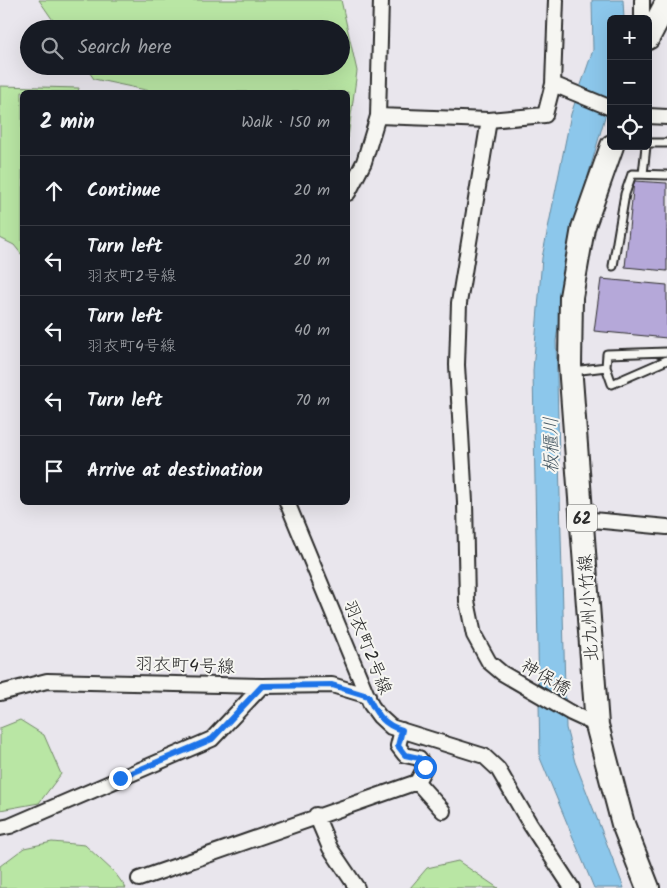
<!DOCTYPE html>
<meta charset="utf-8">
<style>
body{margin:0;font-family:Kalam,"Klee One",sans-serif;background:#20242c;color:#f1f3f6}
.controls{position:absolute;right:15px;top:15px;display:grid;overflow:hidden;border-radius:8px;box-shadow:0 5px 20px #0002}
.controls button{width:45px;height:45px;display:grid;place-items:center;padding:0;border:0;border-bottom:1px solid #363941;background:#171b24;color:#f1f3f6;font:25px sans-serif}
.stop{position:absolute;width:15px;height:15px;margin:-11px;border:4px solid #1a73e8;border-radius:50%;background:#fff}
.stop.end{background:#1a73e8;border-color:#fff;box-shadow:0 1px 5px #0008}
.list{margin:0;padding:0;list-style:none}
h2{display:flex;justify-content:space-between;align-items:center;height:65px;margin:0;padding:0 20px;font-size:21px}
h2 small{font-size:16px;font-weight:400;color:#9ea1a6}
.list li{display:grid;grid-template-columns:32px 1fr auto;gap:15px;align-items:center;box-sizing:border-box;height:70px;padding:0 20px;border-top:1px solid #363941}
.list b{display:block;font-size:19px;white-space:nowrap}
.list p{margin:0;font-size:16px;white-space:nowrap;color:#9ea1a6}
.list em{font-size:16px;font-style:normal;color:#9ea1a6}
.icon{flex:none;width:28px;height:28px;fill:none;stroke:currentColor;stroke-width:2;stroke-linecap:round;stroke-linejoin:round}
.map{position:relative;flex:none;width:667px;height:888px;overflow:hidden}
.search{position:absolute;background:#171b24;box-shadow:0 5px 20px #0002;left:20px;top:20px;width:330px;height:55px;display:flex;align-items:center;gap:12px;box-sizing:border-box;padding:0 18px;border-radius:28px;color:#9ea1a6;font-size:19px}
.panel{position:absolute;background:#171b24;box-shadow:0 5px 20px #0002;left:20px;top:90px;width:330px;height:415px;border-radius:8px}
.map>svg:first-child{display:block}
</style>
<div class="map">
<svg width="667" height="888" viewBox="0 0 667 888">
<rect width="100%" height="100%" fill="#e9e6ed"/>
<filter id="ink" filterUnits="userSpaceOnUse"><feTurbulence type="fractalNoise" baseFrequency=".02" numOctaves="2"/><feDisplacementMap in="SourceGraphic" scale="10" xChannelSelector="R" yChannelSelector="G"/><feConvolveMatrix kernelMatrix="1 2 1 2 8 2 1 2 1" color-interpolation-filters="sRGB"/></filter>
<g filter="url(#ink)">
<path fill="#b9e6a4" stroke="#728868" d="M39 0H341L357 71 348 138V92H155L94 79 85 66H341V29H59Z
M0 86 79 88 78 92H22V255L14 245 0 238Z
M20 720 44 735 61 774 39 803 0 810V728Z
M52 842 85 845 115 873 126 888H0V866L24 848Z
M458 861 498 888H410L427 868Z"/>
<path fill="#8cc7eb" stroke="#65899e" d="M592 0H623L624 19H611V96L570 238 556 341 566 728 575 762 624 888H594L540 758 533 371 542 258 571 114 593 50Z"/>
<path fill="#b5a8d9" stroke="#2b2b2b" d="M634 181 667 183V271L625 267Z
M601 279 667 285V338L594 331Z"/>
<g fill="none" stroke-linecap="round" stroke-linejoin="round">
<defs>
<path id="lane" d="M648 143H667
M643 174 646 146
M613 266 625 194 632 174 667 175
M606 367 612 384 667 360
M573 371 606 367 607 354 667 352"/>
<path id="street" d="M642 0V19
M553 84 611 108
M378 116 489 120 545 115 553 84 556 0
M648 116 667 117
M489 120 459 303 457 365 465 502 467 601 474 635 489 662 502 673 571 713 597 725
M348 193 364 162 378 116 381 0
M287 502 371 705 379 716 391 727 484 756 498 769 530 824 572 888
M582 519 667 527
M0 693 47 681 262 686 332 685 368 696
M417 782 443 811
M316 815 330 848 357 888
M0 828 10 826 212 739 262 686
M139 879 417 782 425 767 419 758 405 755 398 746 402 730"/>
<path id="primary" d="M648 38 667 2
M612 146 583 228 571 297 570 365 597 725 623 824 648 888"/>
</defs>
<use href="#lane" stroke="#2b2b2b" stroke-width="11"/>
<use href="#street" stroke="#2b2b2b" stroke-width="18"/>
<use href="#primary" stroke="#2b2b2b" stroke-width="26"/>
<use href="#lane" stroke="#f6f6f2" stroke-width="7"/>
<use href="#street" stroke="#f6f6f2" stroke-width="14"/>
<use href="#primary" stroke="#f6f6f2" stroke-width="22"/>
</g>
</g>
<g fill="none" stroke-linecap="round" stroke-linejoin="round" filter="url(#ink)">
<path stroke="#1a73e8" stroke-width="6" d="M120 778 212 739 262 686 332 685 368 696C375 713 384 725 402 730L398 746 405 755 419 758 425 767"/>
</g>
<g text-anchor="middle" stroke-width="4" stroke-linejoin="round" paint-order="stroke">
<rect fill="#f6f6f2" stroke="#686867" stroke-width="1" x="567" y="504.5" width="30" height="27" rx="4"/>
<g font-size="16" font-weight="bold" fill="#2b2b2b">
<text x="582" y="524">62</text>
</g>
<g font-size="18" fill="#2b2b2b" stroke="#f6f6f2">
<text transform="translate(588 608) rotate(-94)" y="6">北九州小竹線</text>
<text transform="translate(368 647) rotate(68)" y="6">羽衣町2号線</text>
<text transform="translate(185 665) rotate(2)" y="6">羽衣町4号線</text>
<text transform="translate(546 677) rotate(30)" y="6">神保橋</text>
</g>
<g font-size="19" font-style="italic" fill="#485a65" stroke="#f6f6f2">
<text transform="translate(550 445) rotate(-90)" y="7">板櫃川</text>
</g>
</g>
</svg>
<div class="controls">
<button>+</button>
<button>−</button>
<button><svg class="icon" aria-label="locate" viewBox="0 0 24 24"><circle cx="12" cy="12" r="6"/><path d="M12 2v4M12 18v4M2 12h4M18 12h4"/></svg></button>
</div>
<div class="stop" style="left:425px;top:767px"></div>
<div class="stop end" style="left:120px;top:778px"></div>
<div class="search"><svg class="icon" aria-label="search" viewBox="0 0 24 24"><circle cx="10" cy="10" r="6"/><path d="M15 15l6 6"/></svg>Search here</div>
<section class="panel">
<h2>2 min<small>Walk · 150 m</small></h2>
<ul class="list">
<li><svg class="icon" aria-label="ahead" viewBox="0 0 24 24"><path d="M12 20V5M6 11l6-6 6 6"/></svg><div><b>Continue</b></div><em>20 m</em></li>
<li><svg class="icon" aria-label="left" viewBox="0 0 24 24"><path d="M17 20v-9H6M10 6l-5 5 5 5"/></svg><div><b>Turn left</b><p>羽衣町2号線</p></div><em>20 m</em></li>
<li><svg class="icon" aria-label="left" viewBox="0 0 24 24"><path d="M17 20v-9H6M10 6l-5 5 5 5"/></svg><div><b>Turn left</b><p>羽衣町4号線</p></div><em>40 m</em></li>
<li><svg class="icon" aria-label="left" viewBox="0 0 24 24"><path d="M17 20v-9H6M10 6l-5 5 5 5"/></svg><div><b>Turn left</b></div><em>70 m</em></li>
<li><svg class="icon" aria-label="arrive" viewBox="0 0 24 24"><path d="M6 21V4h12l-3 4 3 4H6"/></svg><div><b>Arrive at destination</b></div></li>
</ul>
</section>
</div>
